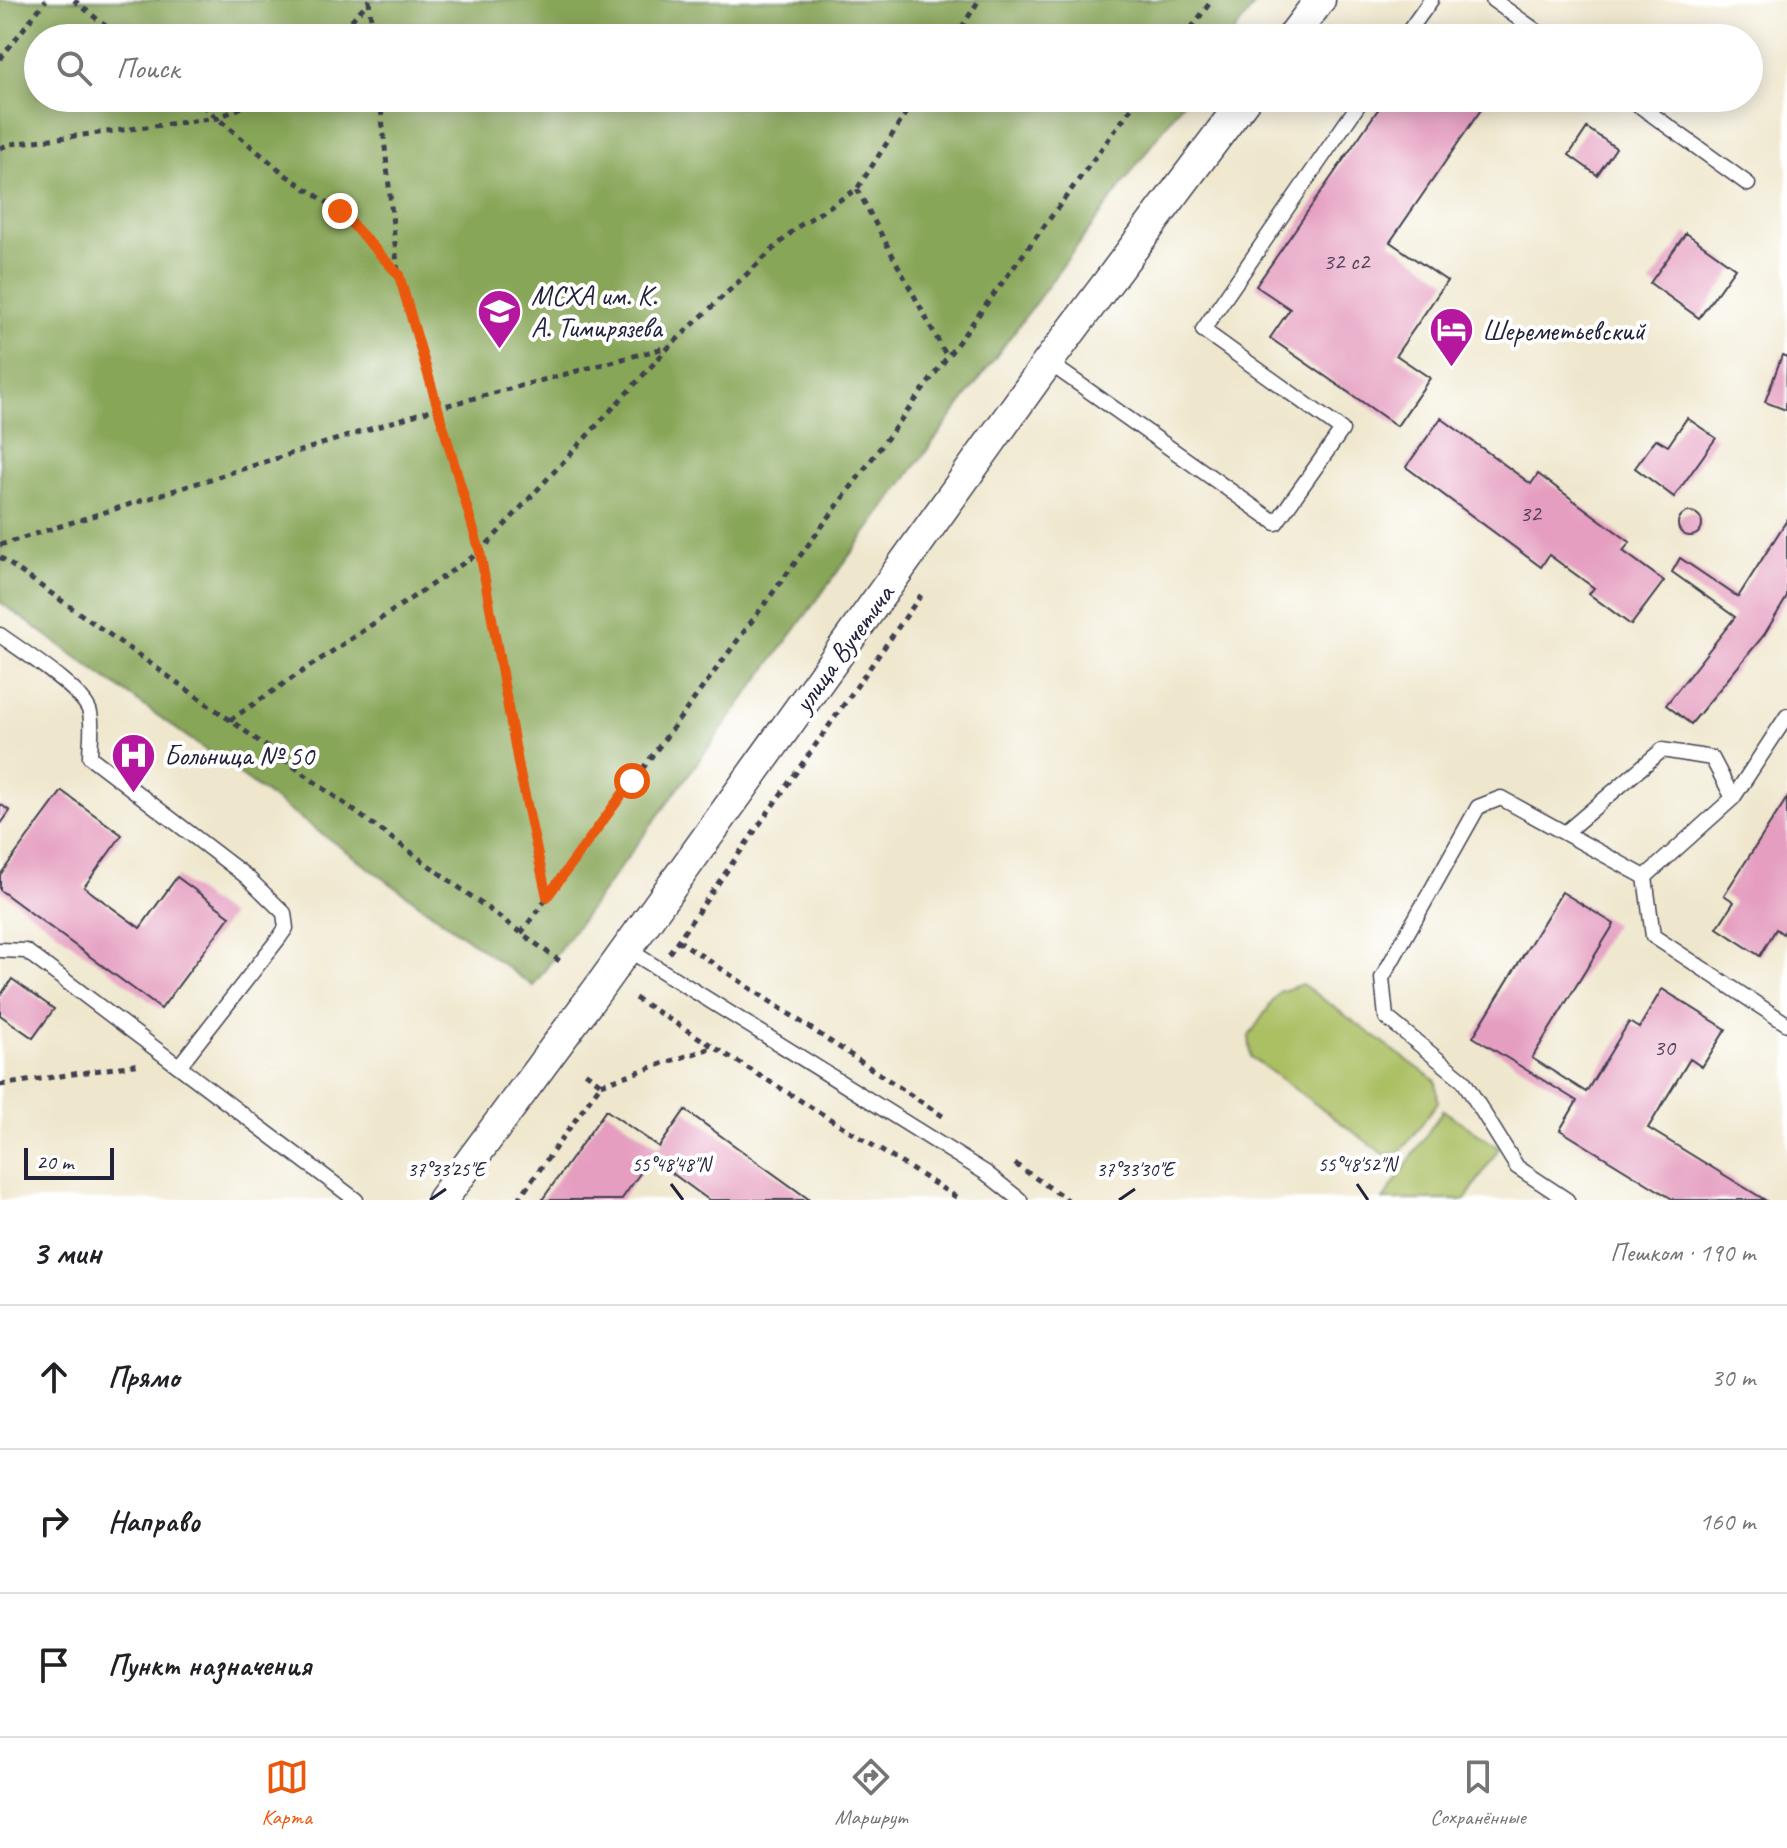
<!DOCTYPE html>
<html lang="ru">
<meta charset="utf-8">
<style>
body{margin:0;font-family:Caveat,sans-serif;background:#f2f2f2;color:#202124}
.scale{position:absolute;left:24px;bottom:20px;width:90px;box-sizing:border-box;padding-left:8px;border:4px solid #22223b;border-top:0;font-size:22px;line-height:28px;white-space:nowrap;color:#22223b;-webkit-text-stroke:6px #fff;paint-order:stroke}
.stop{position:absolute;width:24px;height:24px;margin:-18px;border:6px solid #ea580c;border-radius:50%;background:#fff}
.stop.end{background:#ea580c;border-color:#fff;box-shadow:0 2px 8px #0008}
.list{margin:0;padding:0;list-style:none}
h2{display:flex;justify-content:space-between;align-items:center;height:104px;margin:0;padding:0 32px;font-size:34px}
h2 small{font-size:26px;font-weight:400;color:#757577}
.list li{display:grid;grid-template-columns:52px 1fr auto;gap:24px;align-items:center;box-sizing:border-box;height:144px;padding:0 32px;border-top:2px solid #e0e0e0}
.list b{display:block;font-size:30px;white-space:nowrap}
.list em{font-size:26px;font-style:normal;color:#757577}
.icon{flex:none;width:44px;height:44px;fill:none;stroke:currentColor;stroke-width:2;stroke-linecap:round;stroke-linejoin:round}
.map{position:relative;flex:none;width:1787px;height:1200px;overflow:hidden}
.search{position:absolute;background:#fff;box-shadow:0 4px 20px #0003;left:24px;right:24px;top:24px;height:88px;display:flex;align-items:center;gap:20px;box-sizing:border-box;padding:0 28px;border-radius:44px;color:#757577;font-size:30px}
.sheet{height:536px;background:#fff}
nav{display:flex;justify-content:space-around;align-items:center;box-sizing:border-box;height:112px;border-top:2px solid #e0e0e0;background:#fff;font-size:22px;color:#757577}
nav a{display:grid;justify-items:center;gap:4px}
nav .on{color:#ea580c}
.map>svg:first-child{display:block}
</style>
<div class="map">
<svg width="1787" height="1200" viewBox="0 0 1787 1200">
<rect width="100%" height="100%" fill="#fff"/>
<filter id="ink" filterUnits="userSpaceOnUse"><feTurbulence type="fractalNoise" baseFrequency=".0125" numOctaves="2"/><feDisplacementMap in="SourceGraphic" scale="16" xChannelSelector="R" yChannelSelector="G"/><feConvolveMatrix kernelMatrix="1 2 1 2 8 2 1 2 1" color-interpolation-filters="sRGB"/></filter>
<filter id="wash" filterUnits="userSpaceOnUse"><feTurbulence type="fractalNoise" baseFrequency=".006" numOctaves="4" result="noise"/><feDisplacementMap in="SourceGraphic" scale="32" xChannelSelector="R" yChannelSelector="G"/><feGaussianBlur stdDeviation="1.8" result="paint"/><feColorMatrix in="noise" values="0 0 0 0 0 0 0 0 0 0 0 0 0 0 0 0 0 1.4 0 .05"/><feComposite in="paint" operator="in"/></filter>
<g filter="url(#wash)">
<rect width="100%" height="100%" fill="#efe7cd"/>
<path fill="#abbf63" stroke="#66704f" stroke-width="2" d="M1302 984 1436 1081 1438 1102 1402 1150 1385 1155 1251 1057 1249 1036 1279 992Z
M1443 1110 1499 1148 1465 1200H1383Z"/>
<path fill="#88a659" stroke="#55644a" stroke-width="2" d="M0 0H1258L1230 38H38V98H1186L533 986 0 602Z"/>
<g id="blocks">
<path fill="#e59ec0" d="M1386 98H1489L1390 242 1447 281 1396 355 1430 378 1397 426 1270 338 1290 309 1256 286Z
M1587 128 1616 148 1597 175 1569 155Z
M1686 233 1735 268 1699 318 1650 283Z
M1782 355 1787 357 1786 410 1765 402Z
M1441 418 1531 484 1538 474 1630 542 1623 551 1664 581 1631 625 1589 594 1594 588 1549 555 1541 567 1406 467Z
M1687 418 1716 438 1674 497 1635 468 1656 439 1668 446Z
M1678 524a12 12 0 1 1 24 0a12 12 0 1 1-24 0Z
M1787 520V597L1764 635 1691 724 1666 705 1735 617 1672 572 1680 558 1738 597Z
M62 791 122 835 84 887 140 928 177 877 230 916 161 1009 0 890V875Z
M1787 798V927L1783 934 1776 929 1760 956 1717 928 1734 902 1724 895Z
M0 804 10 811 0 825Z
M1562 892 1614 924 1532 1058 1586 1092 1629 1022 1639 1028 1662 989 1726 1029 1702 1067 1690 1059 1648 1128 1765 1200H1674L1560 1130 1577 1101 1473 1037Z
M12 979 54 1009 33 1038 0 1015V996Z
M606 1110 659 1147 685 1110 810 1200H709L651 1158 621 1200H542Z"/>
</g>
</g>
<g filter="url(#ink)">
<use href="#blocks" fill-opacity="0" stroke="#414051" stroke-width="2"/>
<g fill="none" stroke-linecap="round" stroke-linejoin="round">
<defs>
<path id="lane" d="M1493 0 1546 38
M1404 38 1431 0
M1629 98 1748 184
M1048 362 1276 523 1342 430 1203 330 1363 98
M0 635C19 649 86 691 90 713 93 727 90 744 90 757L247 877 284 913 286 928 279 938 179 1066
M1787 716 1733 798 1645 877 1653 936 1787 1024
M1566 832 1662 750 1712 758 1733 798
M627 949 986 1173 1020 1200
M0 950 26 951 356 1200
M1567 1200 1517 1167 1463 1080 1386 1017 1382 978 1478 807 1501 798 1645 877"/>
<path id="street" d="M1291 38 1320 0
M442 1200 598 989 1048 362 1246 98"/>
</defs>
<use href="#lane" stroke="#414051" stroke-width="17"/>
<use href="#street" stroke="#414051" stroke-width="33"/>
<path stroke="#414051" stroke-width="5" stroke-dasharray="6 6" stroke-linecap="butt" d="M74 0 120 38
M369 0 373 38
M335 38 370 0
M955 38 979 0
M1184 38 1212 0
M0 59 46 0
M193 98 287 176 340 211 399 275 480 552 519 768 547 896
M380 98 398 274
M0 148 11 144 218 118 262 98
M857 189 947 357
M0 545 437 408 668 347
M0 557 230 720 561 962
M230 720 480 552 669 347 796 228 857 189 916 98
M521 933 1139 98
M678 940 947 1119
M669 953 921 595
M635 998 961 1200
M601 1084 714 1047
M0 1085 141 1064
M1015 1164 1068 1200
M518 1200 601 1084 582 1070"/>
<use href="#lane" stroke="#fff" stroke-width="14"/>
<use href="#street" stroke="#fff" stroke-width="30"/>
</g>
</g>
<g fill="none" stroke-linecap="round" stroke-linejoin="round" filter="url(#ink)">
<path stroke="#ea580c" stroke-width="10" d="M340 211 399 275 480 552 519 768 547 897 632 781"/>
</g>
<path fill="none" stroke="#22223b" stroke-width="3" d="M671 1184 683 1200M1357 1184 1368 1200M430 1200 446 1189M1119 1200 1135 1189"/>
<defs>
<symbol id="university-pin" viewBox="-11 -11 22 30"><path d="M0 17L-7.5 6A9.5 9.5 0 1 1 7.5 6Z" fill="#b5179e" stroke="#fff"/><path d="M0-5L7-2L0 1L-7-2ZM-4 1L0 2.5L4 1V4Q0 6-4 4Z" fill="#fff"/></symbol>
<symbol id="hotel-pin" viewBox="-11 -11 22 30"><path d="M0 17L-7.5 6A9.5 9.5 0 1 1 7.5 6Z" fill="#b5179e" stroke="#fff"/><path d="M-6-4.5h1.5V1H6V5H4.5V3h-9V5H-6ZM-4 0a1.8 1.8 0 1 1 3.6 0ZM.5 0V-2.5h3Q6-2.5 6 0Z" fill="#fff"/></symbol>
<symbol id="hospital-pin" viewBox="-11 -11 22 30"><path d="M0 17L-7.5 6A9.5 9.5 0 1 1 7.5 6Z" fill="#b5179e" stroke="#fff"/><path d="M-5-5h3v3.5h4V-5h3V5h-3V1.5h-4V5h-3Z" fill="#fff"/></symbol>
</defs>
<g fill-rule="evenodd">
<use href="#university-pin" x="474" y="286" width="51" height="69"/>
<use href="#hotel-pin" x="1426" y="304" width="51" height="69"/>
<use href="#hospital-pin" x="108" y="730" width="51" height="69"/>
</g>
<g text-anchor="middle" stroke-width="8" stroke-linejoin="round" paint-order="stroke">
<g font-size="24" fill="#53415c">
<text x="1346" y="269">32 с2</text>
<text x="1530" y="521">32</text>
<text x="1664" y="1055">30</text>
</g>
<g font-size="28" fill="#22223b" stroke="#fff" text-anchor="start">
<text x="531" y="305">МСХА им. К.<tspan x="531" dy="32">А. Тимирязева</tspan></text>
<text x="1482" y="340">Шереметьевский</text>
<text x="164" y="765">Больница № 50</text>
</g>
<g font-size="28" fill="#22223b" stroke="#fff">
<text transform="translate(843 648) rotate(-54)" y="10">улица Вучетича</text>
</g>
</g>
<g font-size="20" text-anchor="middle" fill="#22223b" stroke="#fff" stroke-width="8" stroke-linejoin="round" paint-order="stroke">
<text x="671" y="1171">55°48'48"N</text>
<text x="1357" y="1171">55°48'52"N</text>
<text x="446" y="1176">37°33'25"E</text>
<text x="1135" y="1176">37°33'30"E</text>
</g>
</svg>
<div class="scale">20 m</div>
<div class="stop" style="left:632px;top:781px"></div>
<div class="stop end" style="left:340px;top:211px"></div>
<div class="search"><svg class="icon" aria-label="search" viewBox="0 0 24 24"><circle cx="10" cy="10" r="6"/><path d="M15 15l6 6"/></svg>Поиск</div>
</div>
<section class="sheet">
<h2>3 мин<small>Пешком · 190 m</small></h2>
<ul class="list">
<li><svg class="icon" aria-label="ahead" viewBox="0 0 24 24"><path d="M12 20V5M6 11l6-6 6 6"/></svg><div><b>Прямо</b></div><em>30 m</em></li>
<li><svg class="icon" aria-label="right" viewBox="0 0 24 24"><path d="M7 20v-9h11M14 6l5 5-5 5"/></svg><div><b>Направо</b></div><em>160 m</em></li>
<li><svg class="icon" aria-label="arrive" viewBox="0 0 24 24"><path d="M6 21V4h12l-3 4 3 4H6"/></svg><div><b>Пункт назначения</b></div></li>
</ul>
</section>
<nav>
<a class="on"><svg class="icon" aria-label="map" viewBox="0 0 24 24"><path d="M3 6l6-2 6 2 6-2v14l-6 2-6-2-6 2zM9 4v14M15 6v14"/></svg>Карта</a>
<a><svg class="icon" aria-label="directions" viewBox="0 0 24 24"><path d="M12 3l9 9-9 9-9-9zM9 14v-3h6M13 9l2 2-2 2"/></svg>Маршрут</a>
<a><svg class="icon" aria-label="saved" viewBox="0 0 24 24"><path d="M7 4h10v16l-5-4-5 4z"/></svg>Сохранённые</a>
</nav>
